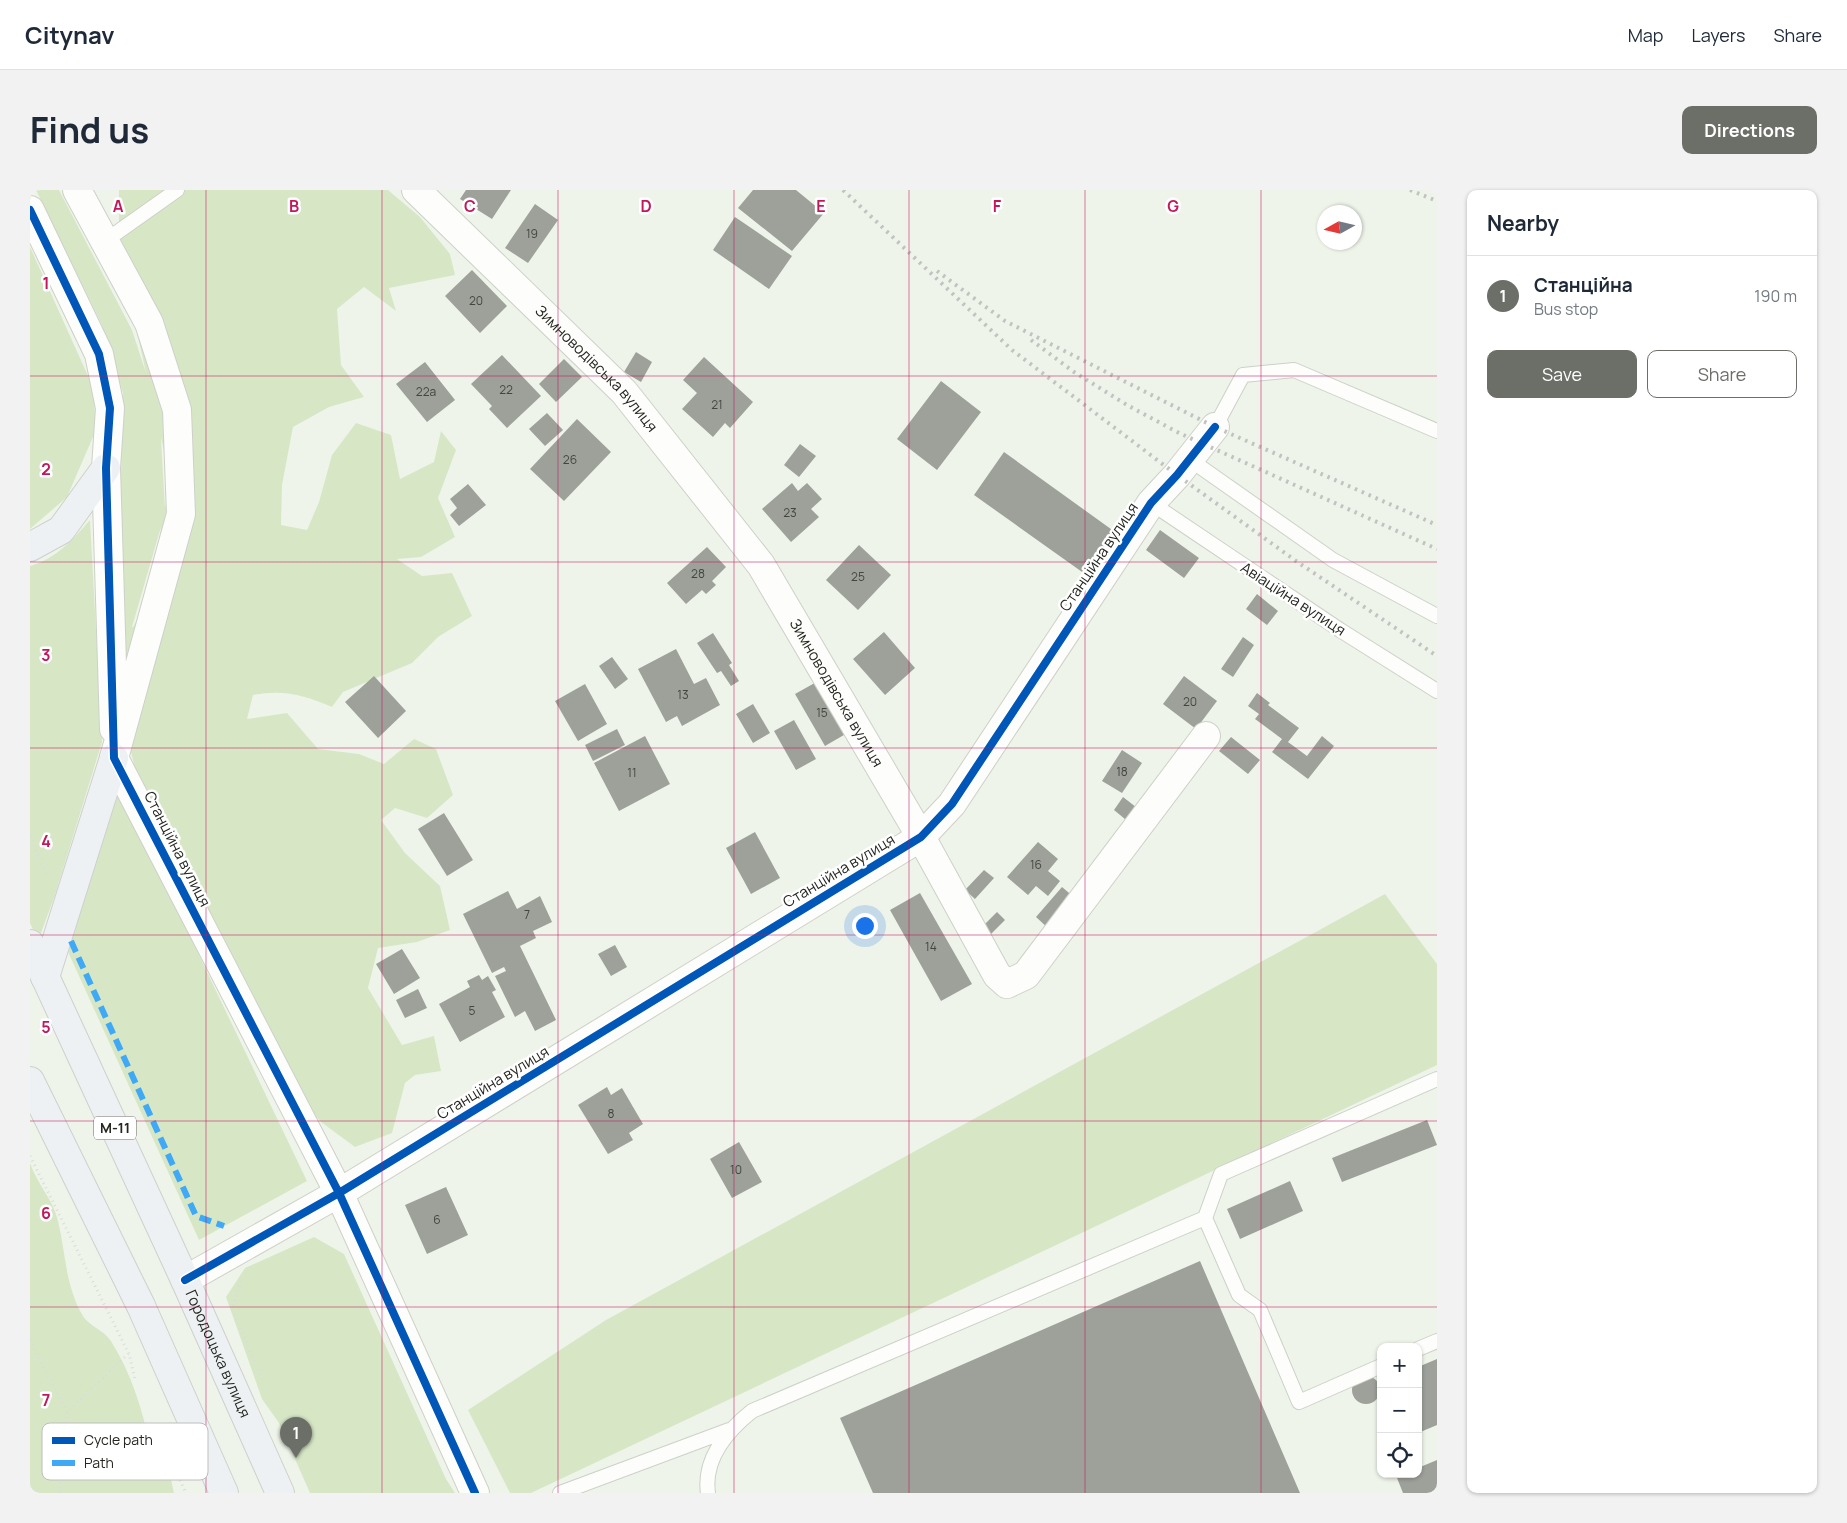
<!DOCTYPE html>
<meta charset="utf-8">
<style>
body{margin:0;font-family:Manrope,sans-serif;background:#f2f2f3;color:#1f2937}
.controls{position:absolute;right:15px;bottom:15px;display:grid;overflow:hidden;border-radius:10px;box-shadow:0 1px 4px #0004}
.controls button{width:45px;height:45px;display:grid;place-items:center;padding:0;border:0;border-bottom:1px solid #e0e1e3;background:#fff;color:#1f2937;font:25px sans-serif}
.compass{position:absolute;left:1287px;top:15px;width:45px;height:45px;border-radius:50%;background:#fff;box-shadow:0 1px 4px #0004;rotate:262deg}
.you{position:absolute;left:834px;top:735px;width:18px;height:18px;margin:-12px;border:4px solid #fff;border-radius:50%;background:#1a73e8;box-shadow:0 0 0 8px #1a73e833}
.badge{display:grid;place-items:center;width:32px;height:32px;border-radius:50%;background:#6b6f67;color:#fff;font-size:16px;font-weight:700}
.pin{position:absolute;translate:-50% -41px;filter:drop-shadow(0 1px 2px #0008)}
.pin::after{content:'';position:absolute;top:26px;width:18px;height:15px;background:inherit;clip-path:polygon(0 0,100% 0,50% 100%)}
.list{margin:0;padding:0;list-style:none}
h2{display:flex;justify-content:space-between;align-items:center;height:65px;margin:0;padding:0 20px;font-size:21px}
h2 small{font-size:16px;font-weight:400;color:#747a83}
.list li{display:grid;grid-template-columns:32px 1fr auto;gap:15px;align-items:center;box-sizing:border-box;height:80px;padding:0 20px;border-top:1px solid #e0e1e3}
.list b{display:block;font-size:19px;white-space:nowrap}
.list p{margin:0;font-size:16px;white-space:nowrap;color:#747a83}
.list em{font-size:16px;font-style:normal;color:#747a83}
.actions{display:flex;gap:10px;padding:15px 20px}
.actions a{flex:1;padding:11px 0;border:1px solid #6b6f67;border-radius:10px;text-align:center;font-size:18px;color:#6b6f67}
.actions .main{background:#6b6f67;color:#fff}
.icon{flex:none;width:28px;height:28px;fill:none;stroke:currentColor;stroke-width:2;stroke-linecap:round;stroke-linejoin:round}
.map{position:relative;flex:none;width:1407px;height:1303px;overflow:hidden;border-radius:10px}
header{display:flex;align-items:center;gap:30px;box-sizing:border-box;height:70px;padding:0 25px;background:#fff;border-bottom:1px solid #e0e1e3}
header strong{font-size:24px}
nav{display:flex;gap:28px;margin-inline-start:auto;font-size:18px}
.intro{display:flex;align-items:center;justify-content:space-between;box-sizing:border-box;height:120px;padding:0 30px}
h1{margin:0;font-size:35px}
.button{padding:12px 22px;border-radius:10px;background:#6b6f67;color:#fff;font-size:18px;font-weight:700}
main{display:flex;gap:30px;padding:0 30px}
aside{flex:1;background:#fff;border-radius:10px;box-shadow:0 1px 4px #0004}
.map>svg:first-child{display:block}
</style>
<header>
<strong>Citynav</strong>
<nav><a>Map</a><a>Layers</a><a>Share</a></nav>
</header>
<div class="intro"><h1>Find us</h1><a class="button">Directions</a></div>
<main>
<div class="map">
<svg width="1407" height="1303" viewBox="0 0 1407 1303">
<rect width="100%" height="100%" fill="#eff4ea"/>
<path fill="#d7e7c6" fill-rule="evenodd" d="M6 0H29L102 140 116 183 98 102 89 33V0H358L390 27 420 64 425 85 359 98 366 121 334 97 307 119 311 175 334 207 299 217 263 237 252 295 251 335 277 340 289 312 302 265 326 233 361 245 370 289 404 272 411 241 426 260 408 308 425 347 391 367 367 369 392 386 422 383 442 426 408 447 382 473 313 502 302 517C275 505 253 499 223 505L217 529 257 523 288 559 329 564 354 574 384 549 406 559 423 605 397 628 365 618 351 630 375 663 410 696 420 740 387 752 348 758 338 798 372 855 404 846 411 881 385 885 375 893 362 943 325 957 291 932 260 897 111 605 99 553 87 467 95 451 89 367 93 203 72 135ZM131 248 141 289 135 318 131 249ZM131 337 126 396 103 437H102Z
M0 57 63 197 66 240 37 307 0 339Z
M60 330 72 552 25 705 8 751 0 733V376C26 369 43 349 60 330Z
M90 600 277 991 169 1050 34 753Z
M1355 704 1407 774V875L501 1303H480L438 1220 576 1130Z
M0 973C7 994 23 1009 28 1031 36 1063 35 1096 53 1126 59 1136 74 1140 81 1151 101 1183 113 1220 120 1257L137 1271 144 1303H0Z
M284 1047 314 1064 416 1289 425 1303H280L249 1233 232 1209 196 1107 215 1078Z"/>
<path fill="#9da19a" d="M436 0H481L462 29 430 9Z
M723 0H766L794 23 762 61 708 18Z
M505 14 528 30 498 73 475 58Z
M705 27 762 66 739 99 683 60Z
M442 80 477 116 450 143 415 106Z
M606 162 622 172 611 192 594 182Z
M472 165 511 206 477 238 459 219 462 216 441 194Z
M674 167 723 212 700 238 695 233 683 247 652 219 667 203 653 190Z
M534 169 552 187 526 212 509 194Z
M395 172 425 210 397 232 366 194Z
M911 191 951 222 907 280 867 249Z
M517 223 533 240 515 256 499 239Z
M547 229 581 262 534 311 500 279Z
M770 254 786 266 769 287 754 275Z
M974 262 1092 347 1062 389 944 305Z
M762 293 768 301 777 293 792 309 781 319 789 327 761 352 732 319Z
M438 294 456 315 429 336 420 325 427 318 420 309Z
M1130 340 1169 368 1154 388 1116 360Z
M829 355 861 385 828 420 796 390Z
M677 357 696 377 682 391 686 395 676 404 672 400 656 414 637 393Z
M1227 404 1248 421 1237 435 1216 419Z
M854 442 885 478 855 505 823 469Z
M683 443 702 473 699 475 709 491 701 496 691 481 687 483 667 453Z
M1213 447 1224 455 1203 487 1191 479Z
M646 459 664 494 676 488 690 515 652 536 647 526 636 532 608 479Z
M582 467 598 489 585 499 569 476Z
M344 486 376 521 348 548 315 512Z
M1154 486 1187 511 1166 539 1133 514Z
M790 490 819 542 795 556 765 504Z
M555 494 577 534 548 551 525 511Z
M1227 503 1240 513 1238 515 1269 538 1258 552 1277 566 1292 546 1304 556 1278 589 1242 562 1252 549 1225 529 1229 524 1218 516Z
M723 514 740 543 723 553 706 524Z
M764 530 786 569 766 580 744 541Z
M587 539 595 555 563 571 555 555Z
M615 546 640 594 589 621 564 573Z
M1201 547 1230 570 1218 584 1189 561Z
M1092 560 1112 573 1092 603 1072 591Z
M1093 607 1111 621 1101 634 1084 620Z
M414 623 443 670 417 686 388 639Z
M725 642 750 688 721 704 696 658Z
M1008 652 1028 669 1018 681 1030 691 1018 706 1006 696 998 705 977 687Z
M954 680 964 688 945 709 935 700Z
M1032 697 1045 708 1019 739 1006 727Z
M478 701 487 719 510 706 522 732 503 741 506 748 490 756 526 830 505 841 495 821 485 827 465 786 476 781 474 777 462 783 433 724Z
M890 703 942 794 911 811 860 720Z
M967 722 975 730 959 746 951 738Z
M585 755 597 777 581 786 568 764Z
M372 759 390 788 364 804 346 774Z
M449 785 452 790 458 786 466 800 462 802 475 827 430 852 409 814 440 797 437 791Z
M388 799 397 818 375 828 366 810Z
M577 897 581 905 592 898 613 934 599 943 603 950 578 964 548 915Z
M1397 930 1407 955 1312 992 1302 968Z
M709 952 732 992 702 1008 680 969Z
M1260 991 1273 1021 1210 1049 1197 1019Z
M416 997 438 1045 397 1064 375 1015Z
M1170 1071 1270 1303H843L810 1228Z
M1407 1169V1235L1388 1243V1177Z
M1322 1200a14 14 0 1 1 28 0a14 14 0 1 1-28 0Z
M1407 1270V1303H1373L1367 1288 1375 1284H1388V1278Z"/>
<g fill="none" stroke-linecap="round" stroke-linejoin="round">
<defs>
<path id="service" d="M75 51 147 0
M1185 237 1213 185 1264 180 1407 241
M1159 269 1303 370 1407 426
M1121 313 1310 440 1407 501
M1388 1159 1407 1151
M1351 1176 1269 1212 1230 1120 1209 1105 1175 1028 1191 984 1407 889
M530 1303 699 1240
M678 1303C673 1268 697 1241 722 1221L1175 1028"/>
<g id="minor">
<path id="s1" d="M386 0 594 202 731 375 891 647 967 785 977 794 996 785 1176 546"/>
<path d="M84 568 309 1003 445 1303"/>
<path d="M155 1090 309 1003 891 647 922 614 1121 313 1147 285 1185 237"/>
</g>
<path id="tertiary" d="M47 0 119 133 147 220 151 324 84 568
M0 20 69 164 80 218 76 278 84 539"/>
<g id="primary">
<path d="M0 357 31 340 76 278"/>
<path id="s2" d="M0 754 155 1090 250 1303"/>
<path d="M15 787 84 568"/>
<path d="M0 891 111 1116 194 1303"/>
</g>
</defs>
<use href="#service" stroke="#ccd1c8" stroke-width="16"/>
<use href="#minor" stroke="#ccd1c8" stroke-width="30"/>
<use href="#tertiary" stroke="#ccd1c8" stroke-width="30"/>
<use href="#primary" stroke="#ced0cb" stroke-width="30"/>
<path stroke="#dadbd8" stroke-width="3" stroke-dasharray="1 4" stroke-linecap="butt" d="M0 646 17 686
M0 966 99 1164 105 1189
M211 1091 202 1119 232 1189
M0 1150 37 1222
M146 1281 156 1303
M30 1303 37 1222 98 1164"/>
<use href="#service" stroke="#fdfdfc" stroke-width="14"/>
<use href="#minor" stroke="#fdfdfc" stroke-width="28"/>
<use href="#tertiary" stroke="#fdfdfc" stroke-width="28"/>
<use href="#primary" stroke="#edf1f4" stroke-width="28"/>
<path stroke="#c1c3c0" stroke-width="4" stroke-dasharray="2.5 5" stroke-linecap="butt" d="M813 0 982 160 1147 285 1266 371 1407 466
M1380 0 1407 11
M907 81 975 131 1185 237 1407 335
M1001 150 1044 182 1097 215 1149 243 1407 359"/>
<path stroke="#3fa9f5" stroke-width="6" stroke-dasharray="12 6" stroke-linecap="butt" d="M41 751 166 1026 194 1036"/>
<defs>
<path id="cycleway" d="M0 20 69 164 80 218 76 278 84 568 309 1003 445 1303
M155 1090 309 1003 891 647 922 614 1121 313 1147 285 1185 237"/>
</defs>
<use href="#cycleway" stroke="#fff" stroke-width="11"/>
<use href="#cycleway" stroke="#0057b8" stroke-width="8"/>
</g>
<path fill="none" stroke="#c2185b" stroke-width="1" stroke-opacity="0.55" d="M176 0V1303M352 0V1303M528 0V1303M704 0V1303M879 0V1303M1055 0V1303M1231 0V1303M0 186H1407M0 372H1407M0 558H1407M0 745H1407M0 931H1407M0 1117H1407"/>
<g text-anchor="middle" stroke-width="5" stroke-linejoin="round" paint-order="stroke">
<g font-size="12" fill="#42463e">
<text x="502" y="48">19</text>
<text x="446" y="115">20</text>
<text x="476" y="204">22</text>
<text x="396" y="206">22а</text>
<text x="687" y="219">21</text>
<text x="540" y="274">26</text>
<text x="760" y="327">23</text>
<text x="668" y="388">28</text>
<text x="828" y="391">25</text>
<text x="653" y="509">13</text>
<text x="1160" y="516">20</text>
<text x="792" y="527">15</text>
<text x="1092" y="586">18</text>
<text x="602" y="587">11</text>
<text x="1006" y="679">16</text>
<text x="497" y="729">7</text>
<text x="901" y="761">14</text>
<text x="442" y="825">5</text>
<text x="581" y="928">8</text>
<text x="706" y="984">10</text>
<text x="407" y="1034">6</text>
</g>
<rect fill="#fff" stroke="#666863" stroke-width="1" x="64" y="926.5" width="42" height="23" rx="4"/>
<g font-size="14" font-weight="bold" fill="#242720">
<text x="85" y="943">М-11</text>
</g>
<g font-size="15" fill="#242720" stroke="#fff">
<text dy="5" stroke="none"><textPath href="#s1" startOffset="254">Зимноводівська вулиця</textPath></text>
<text transform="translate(1069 367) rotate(-56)" y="5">Станційна вулиця</text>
<text transform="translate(1263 409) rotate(33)" y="5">Авіаційна вулиця</text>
<text dy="5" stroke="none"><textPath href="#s1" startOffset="659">Зимноводівська вулиця</textPath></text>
<text transform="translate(147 659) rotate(63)" y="5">Станційна вулиця</text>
<text transform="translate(809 681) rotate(-31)" y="5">Станційна вулиця</text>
<text transform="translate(463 893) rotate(-31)" y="5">Станційна вулиця</text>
<text dy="5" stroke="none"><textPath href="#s2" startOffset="451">Городоцька вулиця</textPath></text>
</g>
</g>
<rect x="12" y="1233" width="166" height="57" rx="8" fill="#fff" stroke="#bdbebc" stroke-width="1"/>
<rect x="22" y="1247" width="23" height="7" fill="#0057b8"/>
<rect x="22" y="1270" width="23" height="6" fill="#3fa9f5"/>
<g font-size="14" fill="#242720">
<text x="54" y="1255">Cycle path</text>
<text x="54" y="1278">Path</text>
</g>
<g font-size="16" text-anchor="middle" font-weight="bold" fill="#c2185b" stroke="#fff" stroke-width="5" stroke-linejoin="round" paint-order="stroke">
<text x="88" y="22">A</text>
<text x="264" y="22">B</text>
<text x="440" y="22">C</text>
<text x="616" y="22">D</text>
<text x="791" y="22">E</text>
<text x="967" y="22">F</text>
<text x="1143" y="22">G</text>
<text x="16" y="99">1</text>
<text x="16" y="285">2</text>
<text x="16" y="471">3</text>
<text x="16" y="657">4</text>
<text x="16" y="843">5</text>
<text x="16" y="1029">6</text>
<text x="16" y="1216">7</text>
</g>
</svg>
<div class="controls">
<button>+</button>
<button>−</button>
<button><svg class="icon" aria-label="locate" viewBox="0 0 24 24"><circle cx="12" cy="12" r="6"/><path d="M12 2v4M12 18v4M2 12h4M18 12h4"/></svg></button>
</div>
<svg class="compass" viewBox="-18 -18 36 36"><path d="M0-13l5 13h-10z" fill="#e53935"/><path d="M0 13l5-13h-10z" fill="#747a83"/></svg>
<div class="you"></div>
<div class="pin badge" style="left:266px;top:1268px">1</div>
</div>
<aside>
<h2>Nearby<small></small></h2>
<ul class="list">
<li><span class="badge">1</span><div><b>Станційна</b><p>Bus stop</p></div><em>190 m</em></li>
</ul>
<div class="actions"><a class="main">Save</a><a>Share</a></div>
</aside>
</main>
